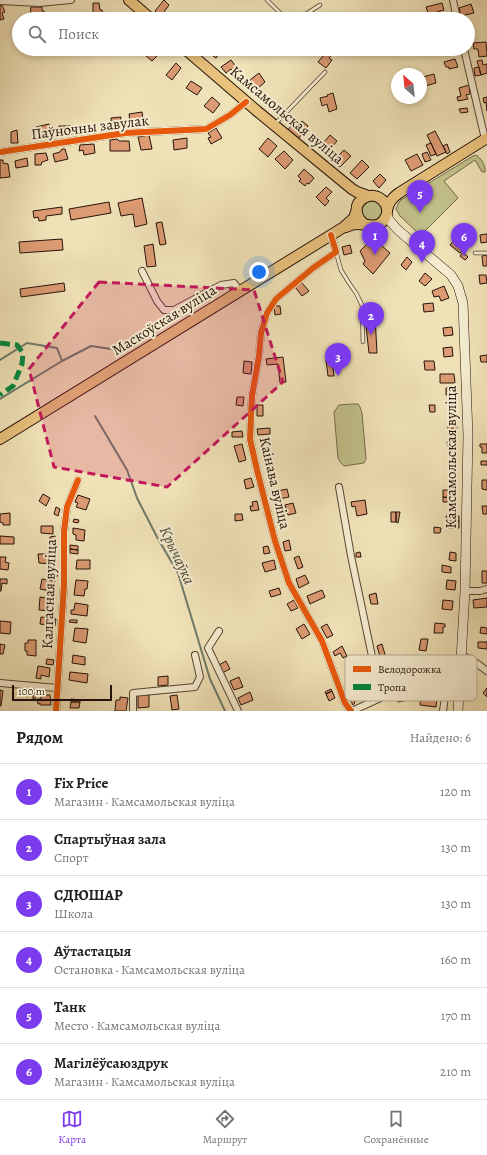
<!DOCTYPE html>
<html lang="ru">
<meta charset="utf-8">
<style>
body{margin:0;font-family:Alegreya,serif;background:#f2f2f2;color:#202124}
.compass{position:absolute;left:391px;top:68px;width:36px;height:36px;border-radius:50%;background:#fff;box-shadow:0 2px 6px #0003;rotate:333deg}
.scale{position:absolute;left:12px;bottom:10px;width:100px;box-sizing:border-box;padding-left:4px;border:2px solid #25120a;border-top:0;font-size:11px;line-height:14px;white-space:nowrap;color:#25120a;-webkit-text-stroke:3px #f5ecd0;paint-order:stroke}
.you{position:absolute;left:259px;top:272px;width:14px;height:14px;margin:-10px;border:3px solid #fff;border-radius:50%;background:#1a73e8;box-shadow:0 0 0 6px #1a73e833}
.badge{display:grid;place-items:center;width:26px;height:26px;border-radius:50%;background:#7c3aed;color:#fff;font-size:13px;font-weight:700}
.pin{position:absolute;translate:-50% -33px;filter:drop-shadow(0 1px 2px #0008)}
.pin::after{content:'';position:absolute;top:21px;width:14px;height:12px;background:inherit;clip-path:polygon(0 0,100% 0,50% 100%)}
.list{margin:0;padding:0;list-style:none}
h2{display:flex;justify-content:space-between;align-items:center;height:52px;margin:0;padding:0 16px;font-size:17px}
h2 small{font-size:13px;font-weight:400;color:#757577}
.list li{display:grid;grid-template-columns:26px 1fr auto;gap:12px;align-items:center;box-sizing:border-box;height:56px;padding:0 16px;border-top:1px solid #e0e0e0}
.list b{display:block;font-size:15px;white-space:nowrap}
.list p{margin:0;font-size:13px;white-space:nowrap;color:#757577}
.list em{font-size:13px;font-style:normal;color:#757577}
.icon{flex:none;width:22px;height:22px;fill:none;stroke:currentColor;stroke-width:2;stroke-linecap:round;stroke-linejoin:round}
.map{position:relative;flex:none;width:487px;height:711px;overflow:hidden}
.search{position:absolute;background:#fff;box-shadow:0 2px 6px #0003;left:12px;right:12px;top:12px;height:44px;display:flex;align-items:center;gap:10px;box-sizing:border-box;padding:0 14px;border-radius:22px;color:#757577;font-size:15px}
.sheet{height:388px;background:#fff}
nav{display:flex;justify-content:space-around;align-items:center;box-sizing:border-box;height:56px;border-top:1px solid #e0e0e0;background:#fff;font-size:11px;color:#757577}
nav a{display:grid;justify-items:center;gap:2px}
nav .on{color:#7c3aed}
.map>svg:first-child{display:block}
</style>
<div class="map">
<svg width="487" height="711" viewBox="0 0 487 711">
<rect width="100%" height="100%" fill="#f0e2b7"/>
<filter id="stains"><feTurbulence type="fractalNoise" baseFrequency=".005" numOctaves="4"/><feColorMatrix values="0 0 0 0 .2 0 0 0 0 .09 0 0 0 0 .02 0 0 0 .5 -.17"/></filter>
<radialGradient id="worn" r=".72"><stop offset=".6" stop-color="#630" stop-opacity="0"/><stop offset="1" stop-color="#630" stop-opacity=".3"/></radialGradient>
<path fill="#c2c089" stroke="#74694a" d="M476 155C481 158 486 166 485 172H482L475 160 444 181 458 198 423 233H418L400 216 396 209 398 204 401 200 473 156Z
M362 211a10 10 0 1 1 20 0a10 10 0 1 1-20 0Z
M353 404H358L360 407 362 413 366 459 364 463 344 466 340 462 338 458 334 412 339 405Z"/>
<g fill="none" stroke-linecap="round" stroke-linejoin="round">
<path stroke="#6c7a69" stroke-width="2" d="M0 360 27 343 57 348 62 361
M0 399 62 361 91 346 118 350 124 348
M95 416 127 470 137 498 157 537 178 573 210 679 225 711"/>
</g>
<path fill="#dd9b73" stroke="#25120a" d="M164 0 169 5 161 16 155 11Z
M93 3H99L100 10H102L103 15 91 16V13H93Z
M442 3 444 10 437 12V15L431 16 430 13H428L426 7Z
M471 4 474 13 461 16 459 8Z
M0 5H2L5 12 2 13 4 19 0 20Z
M31 7H42V11H44V16H42V19H35V17L30 16Z
M486 42 487 56 479 57 478 49H474L473 43Z
M150 49H158L161 52 152 61 145 55Z
M212 49H215L220 52 216 58 209 53Z
M320 49H336L329 58 332 60 326 68 318 62 323 56 318 52Z
M455 59 458 67 449 69V67H446L444 62Z
M231 60 237 68 233 71 231 69 226 73 221 67Z
M482 60 483 65 487 64V73L481 75 477 61Z
M176 63 181 68 172 80 166 75Z
M479 67 481 75 475 76 474 68Z
M259 73 265 82 257 89 250 80Z
M434 74 436 83 425 86 423 77Z
M191 81 202 88 197 95 186 88Z
M469 85 470 94 466 95 468 99 458 101 457 97 461 96 459 88Z
M333 93 337 109 329 112 327 104 322 106 320 98 328 96 327 95Z
M212 97 220 104 213 113 204 106Z
M487 97V111L486 102 484 103 483 98Z
M467 108 468 112 461 113 459 109Z
M142 112 144 125 134 126 132 122H130L129 114Z
M121 117 120 124 111 125V118Z
M302 121 308 126 298 139 288 130 294 122 298 126Z
M49 124 51 135 39 138 36 127Z
M91 125 93 132 79 133 78 126Z
M59 126H71L72 134 60 135Z
M216 128 222 138 211 144 208 138 211 137 208 133Z
M17 130 18 143H11V132Z
M435 131 446 152 437 156 427 135Z
M149 135 152 149 141 150 138 137Z
M330 135 337 141 325 155 318 149Z
M187 138V148L174 150 173 140Z
M268 138 277 146 268 157 259 149Z
M117 139 119 141H129L130 151H110V140Z
M431 143 436 154 431 156 426 145Z
M94 144 95 153 84 155 83 150 79 151 80 145Z
M447 144 450 152 447 154 443 146Z
M62 149H65L68 159 55 162 53 154 60 152Z
M344 150 351 156 340 167 333 161Z
M284 151 293 160 285 169 275 159Z
M427 152 431 160 425 162 422 154Z
M46 153 48 160 42 162 41 165H35V154Z
M417 154 423 165 411 171 405 160Z
M27 158 28 166 16 168 15 161Z
M0 160H3V163L8 164 10 177 0 178Z
M362 160 369 167 357 179 350 173Z
M304 169 314 178 309 184 307 183 305 186 299 181 301 179 298 176Z
M380 174 386 180 379 188 373 181Z
M326 187 332 192 326 198 329 201 325 206 316 197Z
M142 198 147 224 135 227 133 214 121 216 118 203Z
M109 202 111 213 71 220 69 209Z
M62 207V214L46 216V220L39 221 38 217 34 218 33 211Z
M162 222 166 244 160 245 156 223Z
M460 233 470 241 460 253 450 245Z
M486 234H487V242L481 243 480 235Z
M373 238 390 253 373 274 363 264 365 261 360 251Z
M62 239 63 250 20 253 19 242Z
M153 244 156 266 147 267 144 246Z
M350 245 352 253 344 255 342 247Z
M463 252 468 257 465 260 460 256Z
M487 255V266H483L482 256Z
M407 257 412 262 406 270 401 265Z
M425 273 432 279 425 286 419 281Z
M479 275H486L487 283 480 284Z
M301 282 309 291 302 296 295 287Z
M64 283 65 291 21 297 20 289Z
M444 286 449 298 441 301 439 296 434 297 432 291Z
M433 303 434 311 424 312 423 304Z
M274 306H280L281 314 275 315Z
M375 316 377 353H369L365 317Z
M452 327 453 335 444 336 443 328Z
M452 347 453 356 444 357 443 348Z
M487 355V362H481L480 356Z
M283 357 286 382 280 383 278 364 267 365 266 359Z
M326 360H332L334 376H328Z
M244 361 252 362 251 374 243 373Z
M424 361H434L435 370H425Z
M440 374H454L455 383H440Z
M454 387V394L446 395V388Z
M237 397H244L243 406 236 405Z
M450 397H454V401H450Z
M257 405H263V416H257Z
M429 405H435V412H430Z
M448 422H457V429H448Z
M270 428V434L258 435 257 429Z
M242 431 243 437H232V432Z
M447 442H456L457 449H448Z
M242 444 246 460 239 462 234 446Z
M480 444H487V453H482V447H480Z
M272 458 273 463 271 464 272 470 268 472 265 459Z
M481 461H487V465H481Z
M450 464H456V474H449Z
M251 478 254 487 246 489 244 480Z
M482 480H487V490L482 489Z
M287 489 289 497 274 500 272 492Z
M443 490H454L453 498 443 497Z
M43 494 50 498 46 506 39 501Z
M78 495 90 499 86 510 76 507 78 503 75 502Z
M443 497 453 498 454 502H443Z
M365 500 367 514 357 516 355 506 352 507 351 502Z
M257 501 259 510 251 511 250 506H253L252 502Z
M293 503 296 513 288 515 285 505Z
M482 506H487V514H483Z
M56 507 60 509 58 516 54 514Z
M391 512H396V522H391Z
M396 512H400L398 523 396 522Z
M10 513V525H3V523L0 522V514Z
M235 514H242L243 520 235 521Z
M446 516H459V521L447 520Z
M74 519 79 520 78 523 73 522Z
M285 520 286 527 280 528 279 521Z
M447 520 459 521V528H447Z
M41 526H53V534L41 533Z
M434 527 441 528 440 533H434Z
M73 528 85 530 84 541 76 540V535L73 534Z
M0 536 14 537V544H0Z
M55 536V540H50V537Z
M289 540 291 550 285 551 283 542Z
M70 545 78 546V550L70 549Z
M268 546 270 553 264 554 263 547Z
M70 549 78 550V554L70 553Z
M360 552 361 557H356V553Z
M450 552 456 553V561L449 560Z
M38 554H52V564L39 563Z
M299 556 303 567 298 569 294 558Z
M0 557H6L5 562 9 563 8 570 0 569Z
M77 560H90V569H76Z
M274 560 276 569 265 572 262 563Z
M442 565 451 567V573L442 572Z
M482 571H487V583H482Z
M51 573H58L57 577 51 576Z
M305 575 309 583 299 588 296 579Z
M0 579H7V584L2 583 1 591H0Z
M42 579 55 581 54 592 40 589Z
M76 580 88 581 87 589H85L84 596 74 595Z
M447 580 456 581 455 590 446 589Z
M279 588 281 594 271 597 269 591Z
M322 590 325 597 310 604 307 596Z
M376 593 378 604H371L369 595Z
M40 597 52 599 51 611 39 610Z
M487 598V607L474 608 473 600Z
M294 600 298 608 291 611 287 604Z
M443 600 453 601 452 610 442 609Z
M75 603 88 605 87 616 71 614V610H74Z
M41 617 56 619 55 626 40 624Z
M70 620H77V623L69 622Z
M0 621 11 622 10 634 0 633Z
M435 623 445 624V627H443V633H434Z
M304 624 310 634 302 639 296 629Z
M327 624 333 635 327 638 321 627Z
M481 627 487 628V634L480 633Z
M75 628 88 629 86 643 73 641Z
M421 639H428L426 651 419 650Z
M28 640H36V656L27 655V651H25V643H28Z
M478 642H487V649L478 648Z
M0 644 5 645 3 654H0Z
M382 644 386 658 381 660 377 646Z
M342 646 347 656 343 658 340 653 335 656 333 652Z
M73 655 85 657V665L72 663Z
M47 659 54 660 53 665 46 664Z
M226 661 230 669 222 673 219 665Z
M38 666 50 668 49 677 41 675V679L36 678Z
M70 672 88 674 87 683 69 680Z
M168 676V685L158 686V677Z
M239 677 243 687 234 690 230 681Z
M428 688 438 689 436 707 420 705 421 695H427Z
M487 688V697L483 693Z
M331 689 332 691 326 694 325 692Z
M0 690 3 691 1 706H0Z
M332 691 335 698 329 701 326 694Z
M250 692 253 700 241 705 238 698Z
M33 693H36L35 699H33Z
M406 694 408 700 398 702 397 696Z
M41 695H50L51 705H40V703L38 704 37 699H41Z
M138 695H149V707L138 708Z
M177 695 179 709 172 710 170 696Z
M120 697 128 698 126 711H115L116 700H120Z
M353 698 355 703 353 705 350 699Z
M71 699 80 700V702H71Z
M71 702H80L79 708H70Z"/>
<g fill="none" stroke-linecap="round" stroke-linejoin="round">
<defs>
<path id="lane" d="M267 0 286 19
M298 19 320 5
M275 124 325 72
M336 252 341 270 349 283 356 293 362 305 363 342
M475 253H487"/>
<path id="street" d="M453 0 457 19
M0 1 39 3 71 0
M464 49 485 139
M0 152 125 133 206 129 230 115 246 102
M331 235 336 252 313 268 276 299 267 313 261 333 259 356 252 396 250 439 257 470 275 541 289 583 322 641 345 703 351 711
M142 271 157 301 164 310H174L221 285 234 283 240 291
M339 487 351 556 373 661 389 694
M465 591H480L487 589
M219 631 208 648 238 711
M462 656 471 659 487 671
M0 683 57 688
M56 711 64 585V532L67 507 78 480
M133 711V693L195 687 200 677 195 655
M352 711 389 694 412 686 439 681 460 683
M443 711 447 682"/>
<path id="secondary" d="M387 215 389 220 398 230 451 275 458 286 463 303 468 435 465 591 458 711"/>
<path id="primary" d="M129 0 151 19
M185 49 257 111 352 189 357 192 368 196
M387 210C389 202 392 198 399 193L487 138
M346 227C350 225 353 224 358 224 368 224 379 230 385 218 393 205 377 190 364 198 352 205 356 219 366 225
M0 439 344 227 354 218 356 212"/>
</defs>
<use href="#lane" stroke="#584635" stroke-width="4.5"/>
<use href="#street" stroke="#584635" stroke-width="8"/>
<use href="#secondary" stroke="#25120a" stroke-width="10"/>
<use href="#primary" stroke="#25120a" stroke-width="12"/>
<use href="#lane" stroke="#f5ecd0" stroke-width="3"/>
<use href="#street" stroke="#f5ecd0" stroke-width="6"/>
<use href="#secondary" stroke="#f5ecd0" stroke-width="9"/>
<use href="#primary" stroke="#e8c17c" stroke-width="10"/>
<path stroke="#00873e" stroke-width="5" stroke-dasharray="10 5" stroke-linecap="butt" d="M0 343 17 345 23 353 22 364 13 386 0 395"/>
<defs>
<path id="cycleway" d="M0 152 125 133 206 129 230 115 246 102
M331 235 336 252 313 268 276 299 267 313 261 333 259 356 252 396 250 439 257 470 275 541 289 583 322 641 345 703 351 711
M56 711 64 585V532L67 507 78 480"/>
</defs>
<use href="#cycleway" stroke="#f5ecd0" stroke-width="8"/>
<use href="#cycleway" stroke="#e8590c" stroke-width="6"/>
</g>
<path fill="#c2185b" fill-opacity="0.2" stroke="#c2185b" stroke-width="3" stroke-dasharray="8 5" stroke-linejoin="round" d="M99 282 254 290 283 382 167 487 54 467 29 369Z"/>
<g text-anchor="middle" stroke-width="4" stroke-linejoin="round" paint-order="stroke">
<g font-size="15" fill="#25120a" stroke="#f5ecd0">
<text transform="translate(287 115) rotate(40)" y="5">Камсамольская вуліца</text>
<text transform="translate(90 127) rotate(-7)" y="5">Паўночны завулак</text>
<text transform="translate(164 320) rotate(-32)" y="5">Маскоўская вуліца</text>
<text transform="translate(451 457) rotate(-90)" y="5">Камсамольская вуліца</text>
<text transform="translate(275 483) rotate(77)" y="5">Каінава вуліца</text>
<text transform="translate(49 594) rotate(-88)" y="5">Калгасная вуліца</text>
</g>
<g font-size="16" font-style="italic" fill="#4e4f42" stroke="#f5ecd0">
<text transform="translate(178 555) rotate(65)" y="6">Крычаўка</text>
</g>
</g>
<rect x="345" y="655" width="132" height="46" rx="6" fill="#f5ecd0" stroke="#b7ab95" stroke-width="1"/>
<rect x="353" y="666" width="18" height="6" fill="#e8590c"/>
<rect x="353" y="684" width="18" height="6" fill="#00873e"/>
<g font-size="11" fill="#25120a">
<text x="378" y="673">Велодорожка</text>
<text x="378" y="691">Тропа</text>
</g>
<rect width="100%" height="100%" filter="url(#stains)"/>
<rect width="100%" height="100%" fill="url(#worn)"/>
</svg>
<svg class="compass" viewBox="-18 -18 36 36"><path d="M0-13l5 13h-10z" fill="#e53935"/><path d="M0 13l5-13h-10z" fill="#757577"/></svg>
<div class="scale">100 m</div>
<div class="you"></div>
<div class="pin badge" style="left:375px;top:255px">1</div>
<div class="pin badge" style="left:371px;top:335px">2</div>
<div class="pin badge" style="left:338px;top:376px">3</div>
<div class="pin badge" style="left:422px;top:263px">4</div>
<div class="pin badge" style="left:420px;top:213px">5</div>
<div class="pin badge" style="left:464px;top:256px">6</div>
<div class="search"><svg class="icon" aria-label="search" viewBox="0 0 24 24"><circle cx="10" cy="10" r="6"/><path d="M15 15l6 6"/></svg>Поиск</div>
</div>
<section class="sheet">
<h2>Рядом<small>Найдено: 6</small></h2>
<ul class="list">
<li><span class="badge">1</span><div><b>Fix Price</b><p>Магазин · Камсамольская вуліца</p></div><em>120 m</em></li>
<li><span class="badge">2</span><div><b>Спартыўная зала</b><p>Спорт</p></div><em>130 m</em></li>
<li><span class="badge">3</span><div><b>СДЮШАР</b><p>Школа</p></div><em>130 m</em></li>
<li><span class="badge">4</span><div><b>Аўтастацыя</b><p>Остановка · Камсамольская вуліца</p></div><em>160 m</em></li>
<li><span class="badge">5</span><div><b>Танк</b><p>Место · Камсамольская вуліца</p></div><em>170 m</em></li>
<li><span class="badge">6</span><div><b>Магілёўсаюздрук</b><p>Магазин · Камсамольская вуліца</p></div><em>210 m</em></li>
</ul>
</section>
<nav>
<a class="on"><svg class="icon" aria-label="map" viewBox="0 0 24 24"><path d="M3 6l6-2 6 2 6-2v14l-6 2-6-2-6 2zM9 4v14M15 6v14"/></svg>Карта</a>
<a><svg class="icon" aria-label="directions" viewBox="0 0 24 24"><path d="M12 3l9 9-9 9-9-9zM9 14v-3h6M13 9l2 2-2 2"/></svg>Маршрут</a>
<a><svg class="icon" aria-label="saved" viewBox="0 0 24 24"><path d="M7 4h10v16l-5-4-5 4z"/></svg>Сохранённые</a>
</nav>
